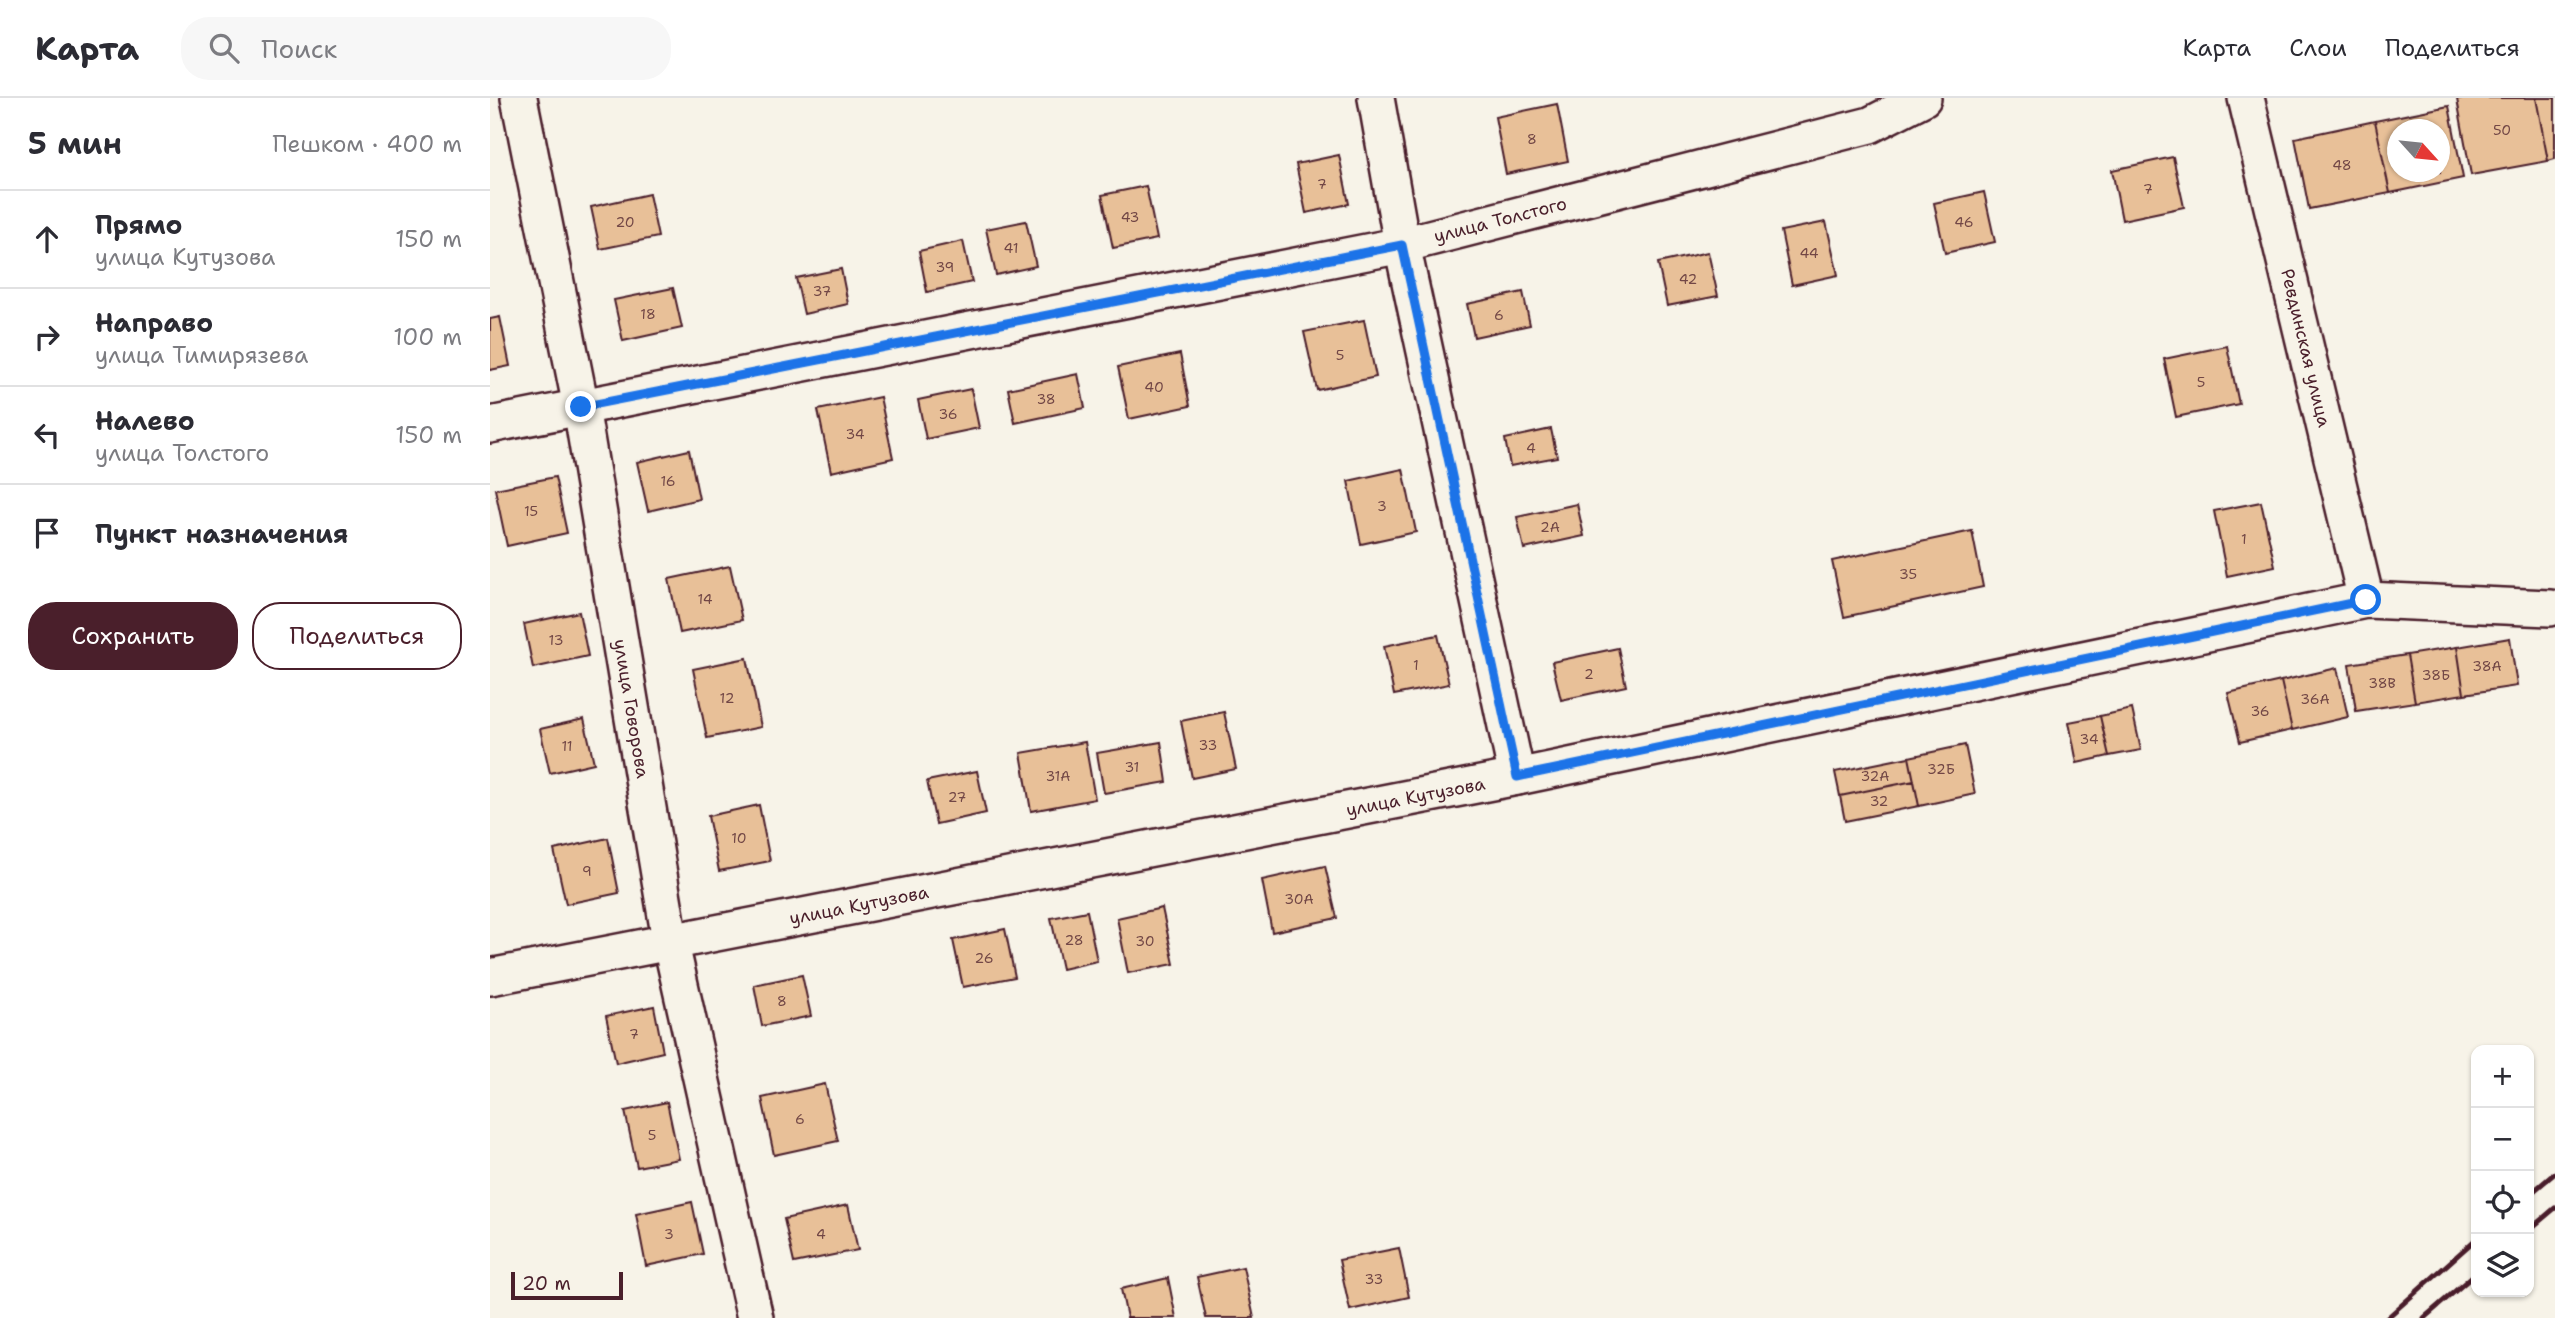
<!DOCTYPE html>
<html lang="ru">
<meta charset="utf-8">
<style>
body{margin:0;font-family:"Shantell Sans",sans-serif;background:#f7f7f7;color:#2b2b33}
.controls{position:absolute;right:21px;bottom:21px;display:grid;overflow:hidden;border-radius:14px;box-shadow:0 2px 5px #0004}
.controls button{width:63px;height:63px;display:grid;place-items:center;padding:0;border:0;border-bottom:2px solid #e1e1e2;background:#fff;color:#2b2b33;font:35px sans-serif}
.compass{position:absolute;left:1897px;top:21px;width:63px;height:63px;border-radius:50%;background:#fff;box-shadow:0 2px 5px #0004;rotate:117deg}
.scale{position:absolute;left:21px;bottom:18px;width:112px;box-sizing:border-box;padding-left:7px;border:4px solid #4a1f2b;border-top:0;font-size:19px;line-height:24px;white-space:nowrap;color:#4a1f2b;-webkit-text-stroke:5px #f7f3e8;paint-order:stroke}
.stop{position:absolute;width:21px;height:21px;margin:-16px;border:5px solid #1a73e8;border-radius:50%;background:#fff}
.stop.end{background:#1a73e8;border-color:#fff;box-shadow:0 2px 7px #0008}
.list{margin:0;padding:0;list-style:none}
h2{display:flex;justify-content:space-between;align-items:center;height:91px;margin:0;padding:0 28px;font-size:30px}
h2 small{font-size:23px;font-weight:400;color:#7c7c81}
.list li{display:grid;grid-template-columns:46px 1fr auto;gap:21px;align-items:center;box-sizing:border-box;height:98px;padding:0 28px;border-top:2px solid #e1e1e2}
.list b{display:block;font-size:26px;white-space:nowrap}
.list p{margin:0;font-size:23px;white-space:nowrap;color:#7c7c81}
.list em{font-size:23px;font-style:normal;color:#7c7c81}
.actions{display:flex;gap:14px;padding:21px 28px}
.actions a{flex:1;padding:16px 0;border:2px solid #4a1f2b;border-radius:28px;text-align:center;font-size:24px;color:#4a1f2b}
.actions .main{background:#4a1f2b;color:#fff}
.icon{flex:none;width:38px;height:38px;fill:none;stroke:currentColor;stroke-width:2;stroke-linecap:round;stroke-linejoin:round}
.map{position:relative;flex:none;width:2065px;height:1220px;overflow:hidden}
header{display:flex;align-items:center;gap:42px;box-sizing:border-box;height:98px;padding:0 35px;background:#fff;border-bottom:2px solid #e1e1e2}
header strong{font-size:33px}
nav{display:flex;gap:38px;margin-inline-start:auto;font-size:24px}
.search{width:490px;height:63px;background:#f7f7f7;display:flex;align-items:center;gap:18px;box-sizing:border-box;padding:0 24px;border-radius:28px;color:#7c7c81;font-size:26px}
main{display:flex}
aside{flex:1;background:#fff}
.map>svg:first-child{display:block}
</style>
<header>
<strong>Карта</strong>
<div class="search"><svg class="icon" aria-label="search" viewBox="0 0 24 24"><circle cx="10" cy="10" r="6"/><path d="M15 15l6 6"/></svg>Поиск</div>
<nav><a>Карта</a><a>Слои</a><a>Поделиться</a></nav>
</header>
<main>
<aside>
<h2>5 мин<small>Пешком · 400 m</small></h2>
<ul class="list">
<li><svg class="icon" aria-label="ahead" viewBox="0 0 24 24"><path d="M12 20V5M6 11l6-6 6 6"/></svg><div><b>Прямо</b><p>улица Кутузова</p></div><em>150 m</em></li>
<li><svg class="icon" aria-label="right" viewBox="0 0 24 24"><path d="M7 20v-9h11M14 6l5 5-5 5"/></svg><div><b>Направо</b><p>улица Тимирязева</p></div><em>100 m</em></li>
<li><svg class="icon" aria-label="left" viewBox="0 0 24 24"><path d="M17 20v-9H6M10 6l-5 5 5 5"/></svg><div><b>Налево</b><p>улица Толстого</p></div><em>150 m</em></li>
<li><svg class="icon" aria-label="arrive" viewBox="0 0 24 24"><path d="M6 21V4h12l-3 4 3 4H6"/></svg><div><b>Пункт назначения</b></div></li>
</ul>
<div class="actions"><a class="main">Сохранить</a><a>Поделиться</a></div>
</aside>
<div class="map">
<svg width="2065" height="1220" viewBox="0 0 2065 1220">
<rect width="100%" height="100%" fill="#f7f3e8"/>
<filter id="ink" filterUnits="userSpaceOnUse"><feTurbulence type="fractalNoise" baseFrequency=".0143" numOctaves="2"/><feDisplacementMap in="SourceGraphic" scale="14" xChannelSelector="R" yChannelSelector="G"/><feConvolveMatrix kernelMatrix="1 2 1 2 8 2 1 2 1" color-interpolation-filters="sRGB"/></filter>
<g filter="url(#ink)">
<path fill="#e8c098" stroke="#4a1f2b" stroke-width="2" fill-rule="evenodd" d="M1974 0H2046L2058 63 1981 77 1967 1Z
M2046 0H2065V61L2058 63Z
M1067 6 1078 63 1016 76 1005 19Z
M1959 8 1973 80 1900 95 1885 23ZM1908 32H1950V74H1908Z
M1885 23 1900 95 1819 111 1805 40Z
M849 57 859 106 816 115 806 66Z
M1683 59 1694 109 1632 122 1622 72Z
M656 88 667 141 623 150 612 97Z
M1494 94 1505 144 1455 155 1444 105Z
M159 96 168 139 110 151 101 109Z
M536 123 546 168 506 177 496 131Z
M1336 124 1348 177 1302 187 1291 133Z
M473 143 482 184 437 194 429 153Z
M1218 154 1228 198 1177 208 1168 165Z
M351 171 358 206 314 216 306 180Z
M183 190 192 230 133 243 124 202Z
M1033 194 1040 227 984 239 977 206Z
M10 219 20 268 0 272V221Z
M874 222 886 279 827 292 814 234Z
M1737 248 1749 306 1686 319 1674 261Z
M690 256 700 308 639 321 628 269Z
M588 276 595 310 525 325 518 291Z
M481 291 489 330 436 341 428 302Z
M390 299 403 360 341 374 328 312Z
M1061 331 1067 359 1020 368 1015 341Z
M199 352 209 401 158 413 147 364Z
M913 371 926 434 871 446 858 383Z
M65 379 77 435 17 448 5 391Z
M1771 404 1785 468 1737 478 1724 413Z
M1087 406 1094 438 1034 451 1027 419Z
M1482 433 1493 489 1354 519 1342 463Z
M240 468 252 522 190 535 179 481Z
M89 514 98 558 43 570 34 526Z
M948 537 959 586 904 597 894 548Z
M2020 540 2027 588 1974 596 1967 549Z
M1967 549 1974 596 1925 604 1917 557Z
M1128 550 1136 588 1071 602 1062 564Z
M1917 557 1925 604 1866 613 1859 566Z
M257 560 271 629 217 640 203 571Z
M1847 570 1858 619 1802 632 1791 583Z
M1791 583 1802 632 1750 644 1738 595Z
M1642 611 1651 652 1619 658 1610 618Z
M734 614 746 671 702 680 691 623Z
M1610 618 1619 658 1587 665 1579 624Z
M94 621 104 665 60 675 50 631Z
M595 644 605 701 541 713 531 655Z
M671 644 677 684 614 695 607 655Z
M1475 647 1485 696 1429 708 1419 659Z
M1419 659 1424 683 1350 698 1345 674Z
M487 673 496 715 446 726 437 683Z
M1424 683 1429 708 1355 723 1350 698Z
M269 707 280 763 229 773 218 718Z
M118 740 129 795 76 806 64 752Z
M835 768 847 820 782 834 772 782Z
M672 810 684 866 638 875 627 820Z
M597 813 607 863 572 871 561 820Z
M515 831 525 879 473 889 463 842Z
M312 877 321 918 272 928 264 887Z
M164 908 173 954 126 965 116 918Z
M335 986 348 1043 284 1057 272 1000Z
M177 1004 189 1061 147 1069 135 1013Z
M202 1104 213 1156 156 1168 146 1116Z
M358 1107 368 1152 304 1165 294 1121Z
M909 1150 919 1199 860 1212 849 1162Z
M753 1169 764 1220H716L707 1179Z
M678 1180 686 1220H637L631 1191Z"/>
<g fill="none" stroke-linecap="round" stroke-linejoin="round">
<defs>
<g id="street">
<path id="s1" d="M29 0 91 309 180 842 265 1220"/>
<path d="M886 0 912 147 1027 679"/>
<path id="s2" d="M1756 0 1876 502"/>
<path id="s3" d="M0 327 912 147 1380 27 1433 0"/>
<path id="s4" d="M0 879 1027 679 1876 502 2060 510"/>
</g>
</defs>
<use href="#street" stroke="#4a1f2b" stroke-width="40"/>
<use href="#street" stroke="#f7f3e8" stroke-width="35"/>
<path stroke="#4a1f2b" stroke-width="5" d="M2039 1097 2065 1075
M2039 1132 2065 1110
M1897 1220 1986 1141
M1934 1220 1986 1175"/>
</g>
</g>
<g fill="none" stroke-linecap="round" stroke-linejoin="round" filter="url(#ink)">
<path stroke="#1a73e8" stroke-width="9" d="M91 309 912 147 1027 679 1876 502"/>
</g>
<g text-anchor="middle" stroke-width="5" stroke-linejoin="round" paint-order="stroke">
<g font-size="14" fill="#724746">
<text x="2012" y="37">50</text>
<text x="1042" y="46">8</text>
<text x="1852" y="72">48</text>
<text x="832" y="91">7</text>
<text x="1658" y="96">7</text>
<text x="640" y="124">43</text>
<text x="135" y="129">20</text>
<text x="1474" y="129">46</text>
<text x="521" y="155">41</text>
<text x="1319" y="160">44</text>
<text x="455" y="174">39</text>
<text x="1198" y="186">42</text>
<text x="332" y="198">37</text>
<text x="158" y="221">18</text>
<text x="1009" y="222">6</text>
<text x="850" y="262">5</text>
<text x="1711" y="289">5</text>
<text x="664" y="294">40</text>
<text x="556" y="306">38</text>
<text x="458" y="321">36</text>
<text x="365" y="341">34</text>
<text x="1041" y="355">4</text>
<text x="178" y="388">16</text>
<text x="892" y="413">3</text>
<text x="41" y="418">15</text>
<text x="1060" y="434">2А</text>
<text x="1754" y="446">1</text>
<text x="1418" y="481">35</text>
<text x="215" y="506">14</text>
<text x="66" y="547">13</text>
<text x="926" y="572">1</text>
<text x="1997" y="573">38А</text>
<text x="1099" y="581">2</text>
<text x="1946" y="582">38Б</text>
<text x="1892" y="590">38В</text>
<text x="237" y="605">12</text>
<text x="1825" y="606">36А</text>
<text x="1770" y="618">36</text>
<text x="1599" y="646">34</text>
<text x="718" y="652">33</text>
<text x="77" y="653">11</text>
<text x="642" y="674">31</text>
<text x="1451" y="676">32Б</text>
<text x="568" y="683">31А</text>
<text x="1385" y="683">32А</text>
<text x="467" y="704">27</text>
<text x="1389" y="708">32</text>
<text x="249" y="745">10</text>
<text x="97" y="778">9</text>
<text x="809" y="806">30А</text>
<text x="584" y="847">28</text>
<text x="655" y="848">30</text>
<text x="494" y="865">26</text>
<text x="292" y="908">8</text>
<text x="144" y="941">7</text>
<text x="310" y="1026">6</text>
<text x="162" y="1042">5</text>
<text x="179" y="1141">3</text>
<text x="331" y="1141">4</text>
<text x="884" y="1186">33</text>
</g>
<g font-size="18" fill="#4a1f2b" stroke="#f7f3e8">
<text dy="6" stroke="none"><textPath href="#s3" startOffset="1031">улица Толстого</textPath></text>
<text dy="6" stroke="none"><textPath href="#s2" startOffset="257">Ревдинская улица</textPath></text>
<text dy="6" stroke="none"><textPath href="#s1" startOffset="621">улица Говорова</textPath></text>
<text dy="6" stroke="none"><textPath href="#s4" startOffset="943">улица Кутузова</textPath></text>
<text dy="6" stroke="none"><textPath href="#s4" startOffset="376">улица Кутузова</textPath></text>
</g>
</g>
</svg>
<div class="controls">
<button>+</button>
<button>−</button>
<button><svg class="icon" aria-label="locate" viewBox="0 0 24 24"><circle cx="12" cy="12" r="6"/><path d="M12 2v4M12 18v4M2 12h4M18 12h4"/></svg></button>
<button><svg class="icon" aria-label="layers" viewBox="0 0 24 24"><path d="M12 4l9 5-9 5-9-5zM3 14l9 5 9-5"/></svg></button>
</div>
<svg class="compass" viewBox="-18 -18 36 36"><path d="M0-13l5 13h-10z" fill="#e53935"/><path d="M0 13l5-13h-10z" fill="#7c7c81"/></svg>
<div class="scale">20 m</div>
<div class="stop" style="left:1876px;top:502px"></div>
<div class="stop end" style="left:91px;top:309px"></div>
</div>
</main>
